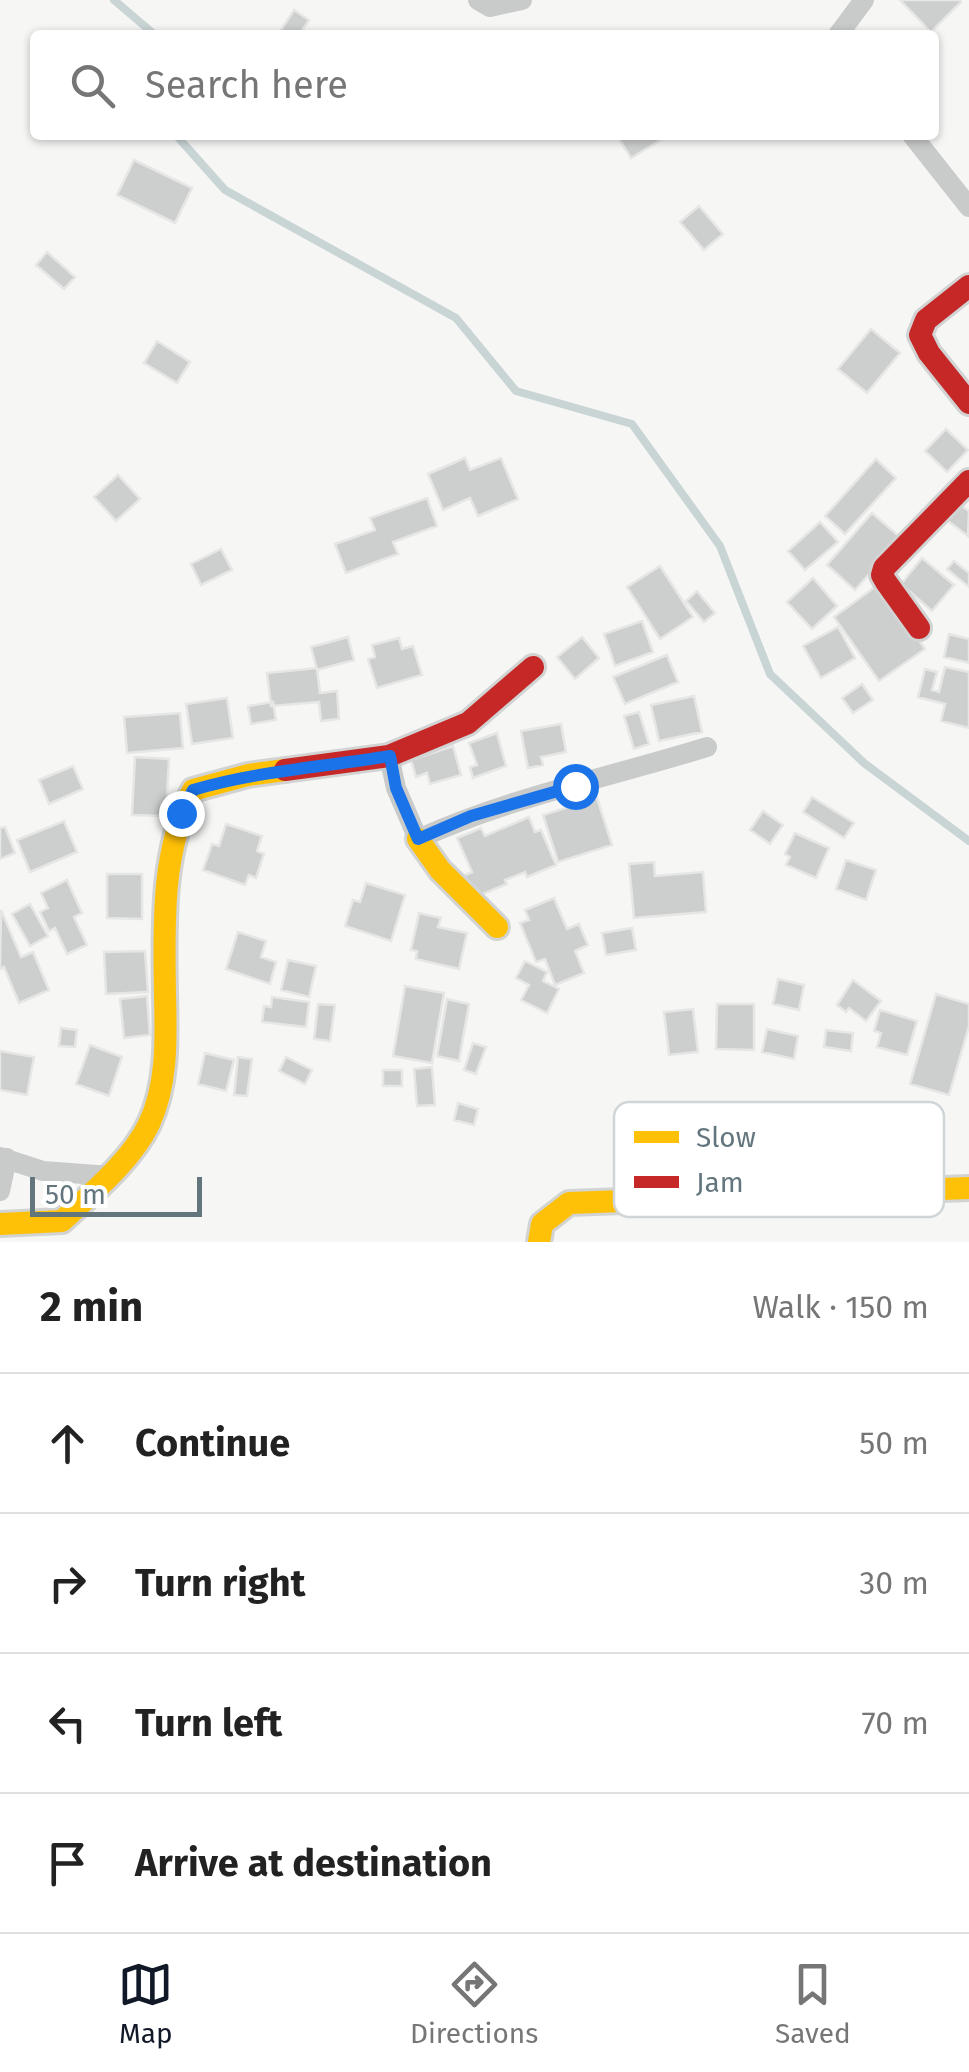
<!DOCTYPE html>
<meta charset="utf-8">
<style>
body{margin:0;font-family:"Fira Sans",sans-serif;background:#f2f2f2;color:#222}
.scale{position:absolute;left:30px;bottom:25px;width:172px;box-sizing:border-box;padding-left:10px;border:5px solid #63767e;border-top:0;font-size:28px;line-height:35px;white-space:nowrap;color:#63767e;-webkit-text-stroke:8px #fff;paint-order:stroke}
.stop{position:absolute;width:30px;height:30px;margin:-22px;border:8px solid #1a73e8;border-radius:50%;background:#fff}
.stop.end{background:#1a73e8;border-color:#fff;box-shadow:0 2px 10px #0008}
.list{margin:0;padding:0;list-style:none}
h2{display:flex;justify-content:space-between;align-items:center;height:130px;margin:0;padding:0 40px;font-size:42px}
h2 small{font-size:32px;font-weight:400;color:#767676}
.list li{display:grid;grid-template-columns:65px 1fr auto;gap:30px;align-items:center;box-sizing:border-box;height:140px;padding:0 40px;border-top:2px solid #e0e0e0}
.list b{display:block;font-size:38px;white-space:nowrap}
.list em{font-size:32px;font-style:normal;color:#767676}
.icon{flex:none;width:55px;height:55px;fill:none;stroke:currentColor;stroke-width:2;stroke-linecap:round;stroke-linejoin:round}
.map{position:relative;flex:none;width:969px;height:1242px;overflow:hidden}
.search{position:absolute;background:#fff;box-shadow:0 2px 8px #0004;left:30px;right:30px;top:30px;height:110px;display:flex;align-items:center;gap:25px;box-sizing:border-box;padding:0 35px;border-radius:10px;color:#767676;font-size:38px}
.sheet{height:690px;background:#fff}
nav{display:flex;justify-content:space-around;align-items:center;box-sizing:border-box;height:140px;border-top:2px solid #e0e0e0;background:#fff;font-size:28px;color:#767676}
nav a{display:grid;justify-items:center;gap:5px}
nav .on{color:#111827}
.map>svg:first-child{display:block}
</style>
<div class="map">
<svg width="969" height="1242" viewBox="0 0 969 1242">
<rect width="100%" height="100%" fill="#f6f6f5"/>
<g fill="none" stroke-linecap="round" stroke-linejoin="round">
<path stroke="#c9d4d5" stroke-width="8" d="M114 0 155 35
M176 135 225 190 456 318 516 391 632 424 720 546 770 674 864 763 969 841"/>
</g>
<path fill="#cdcfcf" stroke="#e6e6e5" stroke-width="2.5" d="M900 0H959L961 2 931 32Z
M294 10 309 20 299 35H282L279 33Z
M627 135H662L664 138 631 158 619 139Z
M134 160 192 188 175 223 117 195Z
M699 206 723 234 704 250 680 222Z
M47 252 75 277 64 289 36 265Z
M871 329 900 353 867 393 838 369Z
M157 341 190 362 177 383 144 363Z
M946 429 968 450 947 472 925 451Z
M465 458 470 470 501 458 518 499 478 516 470 498 443 510 428 474Z
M876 459 896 478 845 534 825 516Z
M118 475 140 499 116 521 94 497Z
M427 498 437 526 393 542 398 554 346 573 335 544 375 530 370 518Z
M956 502 969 511 968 536 944 518Z
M872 513 901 538 855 590 827 565Z
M820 522 838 542 805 570 788 551Z
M221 549 232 570 201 585 191 564Z
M922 558 954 585 932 611 901 584Z
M954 561 969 573V587L947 569Z
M660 566 693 617 660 639 627 587Z
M813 578 837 606 812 629 787 602Z
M879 584 925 649 879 681 834 617Z
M697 591 715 613 704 622 686 601Z
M642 621 653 652 615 666 604 634Z
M838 627 855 658 821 678 803 646Z
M949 634 969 639V663L944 657Z
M348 637 354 660 317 670 311 647Z
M582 637 599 658 575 679 557 657Z
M399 638 402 649 413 646 422 675 377 688 368 659 375 657 372 645Z
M667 655 678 682 625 704 613 677Z
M945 667 969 672V728L941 721 945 704 918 697 925 669 937 672 932 690 939 692Z
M317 668 320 693 337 691 339 719 321 721 319 702 271 706 267 673Z
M862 684 873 700 853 713 842 698Z
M694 696 702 732 659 741 651 705Z
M227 698 233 738 192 744 186 704Z
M273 702 276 720 251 724 248 706Z
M639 712 649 744 634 749 624 716Z
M180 713 183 748 127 753 124 717Z
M561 724 566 752 541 757 543 765 528 768 521 731Z
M497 733 506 766 473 778 470 767 477 765 469 743Z
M453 746 461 775 430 784 427 773 416 777 411 760Z
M135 757 169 759 166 816 132 815Z
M73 766 83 789 49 804 39 780Z
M812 797 854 823 844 838 803 812Z
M597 798 612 845 558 862 543 815Z
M763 811 783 825 770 844 750 830Z
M529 817 535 832 541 830 556 865 527 877 525 872 505 880 507 884 473 898 463 876 472 872 457 838 481 828 485 836Z
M64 821 77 852 30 872 17 840Z
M226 824 262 836 257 851 264 854 256 878 249 875 245 885 203 870 212 844 219 846Z
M5 827 15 853 0 859V828Z
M795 833 829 848 816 878 786 865 790 857 785 854Z
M846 860 876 870 866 900 836 889Z
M654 862 655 876 703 872 706 912 634 918 629 864Z
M107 874H142V919L107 918Z
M67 880 82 913 74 917 87 945 67 954 55 928 49 931 40 912 48 908 41 893Z
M366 883 405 895 391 941 345 926 353 900 360 902Z
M554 898 567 929 579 924 588 945 575 951 584 973 555 985 545 959 536 962 520 923 529 920 525 910Z
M30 904 48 936 30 946 12 914Z
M1 910 21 957 33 952 49 990 19 1003 4 967 0 969Z
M419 913 441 918 438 927 467 933 459 969 416 959 417 951 411 950Z
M632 928 636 950 606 955 602 933Z
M238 932 266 941 261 957 276 962 270 984 226 969Z
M145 951 148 992 106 994 104 952Z
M288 960 316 966 309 997 281 990Z
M525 961 547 972 543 981 559 989 547 1013 521 1000 529 985 516 978Z
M778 979 804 985 799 1010 773 1004Z
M853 980 881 1001 866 1021 849 1008 846 1012 837 1005Z
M405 986 444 993 432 1063 393 1056Z
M936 994 969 1004V1026L949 1095 910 1084Z
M147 996 150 1035 124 1038 120 999Z
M272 997 309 1002 306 1027 262 1022 264 1006 271 1007Z
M447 999 469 1004 459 1061 437 1056Z
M318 1004 335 1005 330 1041 314 1039Z
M717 1004H754V1050L716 1049Z
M693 1009 698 1052 669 1055 664 1012Z
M880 1010 917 1021 907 1055 877 1047 881 1033 874 1031Z
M61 1028 77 1030 75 1047 59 1046Z
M767 1029 798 1036 794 1059 762 1052Z
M826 1030 853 1033 851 1051 824 1047Z
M473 1043 486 1047 476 1074 464 1070Z
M90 1045 122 1057 109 1096 76 1084Z
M0 1051 34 1057 27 1095 0 1090Z
M205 1053 234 1060 226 1091 198 1084Z
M238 1057 252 1059 247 1096 234 1095Z
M286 1057 312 1070 305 1084 279 1071Z
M432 1067 435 1105 417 1106 414 1069Z
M383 1070H402V1086H383Z
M458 1103 478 1109 474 1125 454 1120Z"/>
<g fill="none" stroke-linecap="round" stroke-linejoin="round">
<defs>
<path id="slow" d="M418 839 440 870 497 927
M0 1224 62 1221C91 1194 132 1160 149 1124 168 1084 166 1037 165 994 164 926 161 851 193 790L248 775 285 770
M539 1242 542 1224 569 1203 969 1188"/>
<path id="jam" d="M969 286 926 320 920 335 929 353 969 403
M919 628 886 582 882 575 884 568 969 481
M285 770 389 756 468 723 533 667"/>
</defs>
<use href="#slow" stroke="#d2d3d3" stroke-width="28"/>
<use href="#jam" stroke="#d2d3d3" stroke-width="28"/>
<path stroke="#c9cbca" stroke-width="20" d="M478 0 490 7 522 0
M838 35 864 0
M912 135 969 207
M389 756 396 788 418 839C511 797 610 777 707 747
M0 1157 43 1171 110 1176
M0 1191 7 1158"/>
<use href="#slow" stroke="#ffc107" stroke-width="22"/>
<use href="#jam" stroke="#c62828" stroke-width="22"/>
</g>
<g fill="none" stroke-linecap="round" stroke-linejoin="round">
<path stroke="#1a73e8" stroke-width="12" d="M181 813 193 790C257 771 324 767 390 756L396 788 418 839 471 816 575 786"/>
</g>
<rect x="614" y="1102" width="330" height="115" rx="15" fill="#fff" stroke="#d0d6d8" stroke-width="2.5"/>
<rect x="634" y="1131" width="45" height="12" fill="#ffc107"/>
<rect x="634" y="1176" width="45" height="12" fill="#c62828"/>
<g font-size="28" fill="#63767e">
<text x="696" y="1147">Slow</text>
<text x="696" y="1192">Jam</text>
</g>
</svg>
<div class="scale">50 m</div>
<div class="stop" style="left:575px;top:786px"></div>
<div class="stop end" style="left:181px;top:813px"></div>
<div class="search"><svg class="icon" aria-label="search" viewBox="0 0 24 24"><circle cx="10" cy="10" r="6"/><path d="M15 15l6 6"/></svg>Search here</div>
</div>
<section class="sheet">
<h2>2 min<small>Walk · 150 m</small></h2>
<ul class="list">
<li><svg class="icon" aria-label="ahead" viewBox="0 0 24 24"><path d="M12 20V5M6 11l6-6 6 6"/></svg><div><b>Continue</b></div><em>50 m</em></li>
<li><svg class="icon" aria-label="right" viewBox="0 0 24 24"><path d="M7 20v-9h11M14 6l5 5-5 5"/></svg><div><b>Turn right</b></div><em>30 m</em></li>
<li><svg class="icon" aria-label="left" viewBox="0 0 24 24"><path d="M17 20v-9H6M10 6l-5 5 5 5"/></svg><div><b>Turn left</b></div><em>70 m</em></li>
<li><svg class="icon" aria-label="arrive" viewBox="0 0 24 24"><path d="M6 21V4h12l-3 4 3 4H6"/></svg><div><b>Arrive at destination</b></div></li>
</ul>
</section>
<nav>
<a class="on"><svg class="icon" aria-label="map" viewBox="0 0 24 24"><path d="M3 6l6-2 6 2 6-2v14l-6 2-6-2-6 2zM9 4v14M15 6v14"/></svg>Map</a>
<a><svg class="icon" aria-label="directions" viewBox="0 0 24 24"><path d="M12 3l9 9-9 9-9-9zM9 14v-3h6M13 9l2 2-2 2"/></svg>Directions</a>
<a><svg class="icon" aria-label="saved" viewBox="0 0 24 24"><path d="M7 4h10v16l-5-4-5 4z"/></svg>Saved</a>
</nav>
